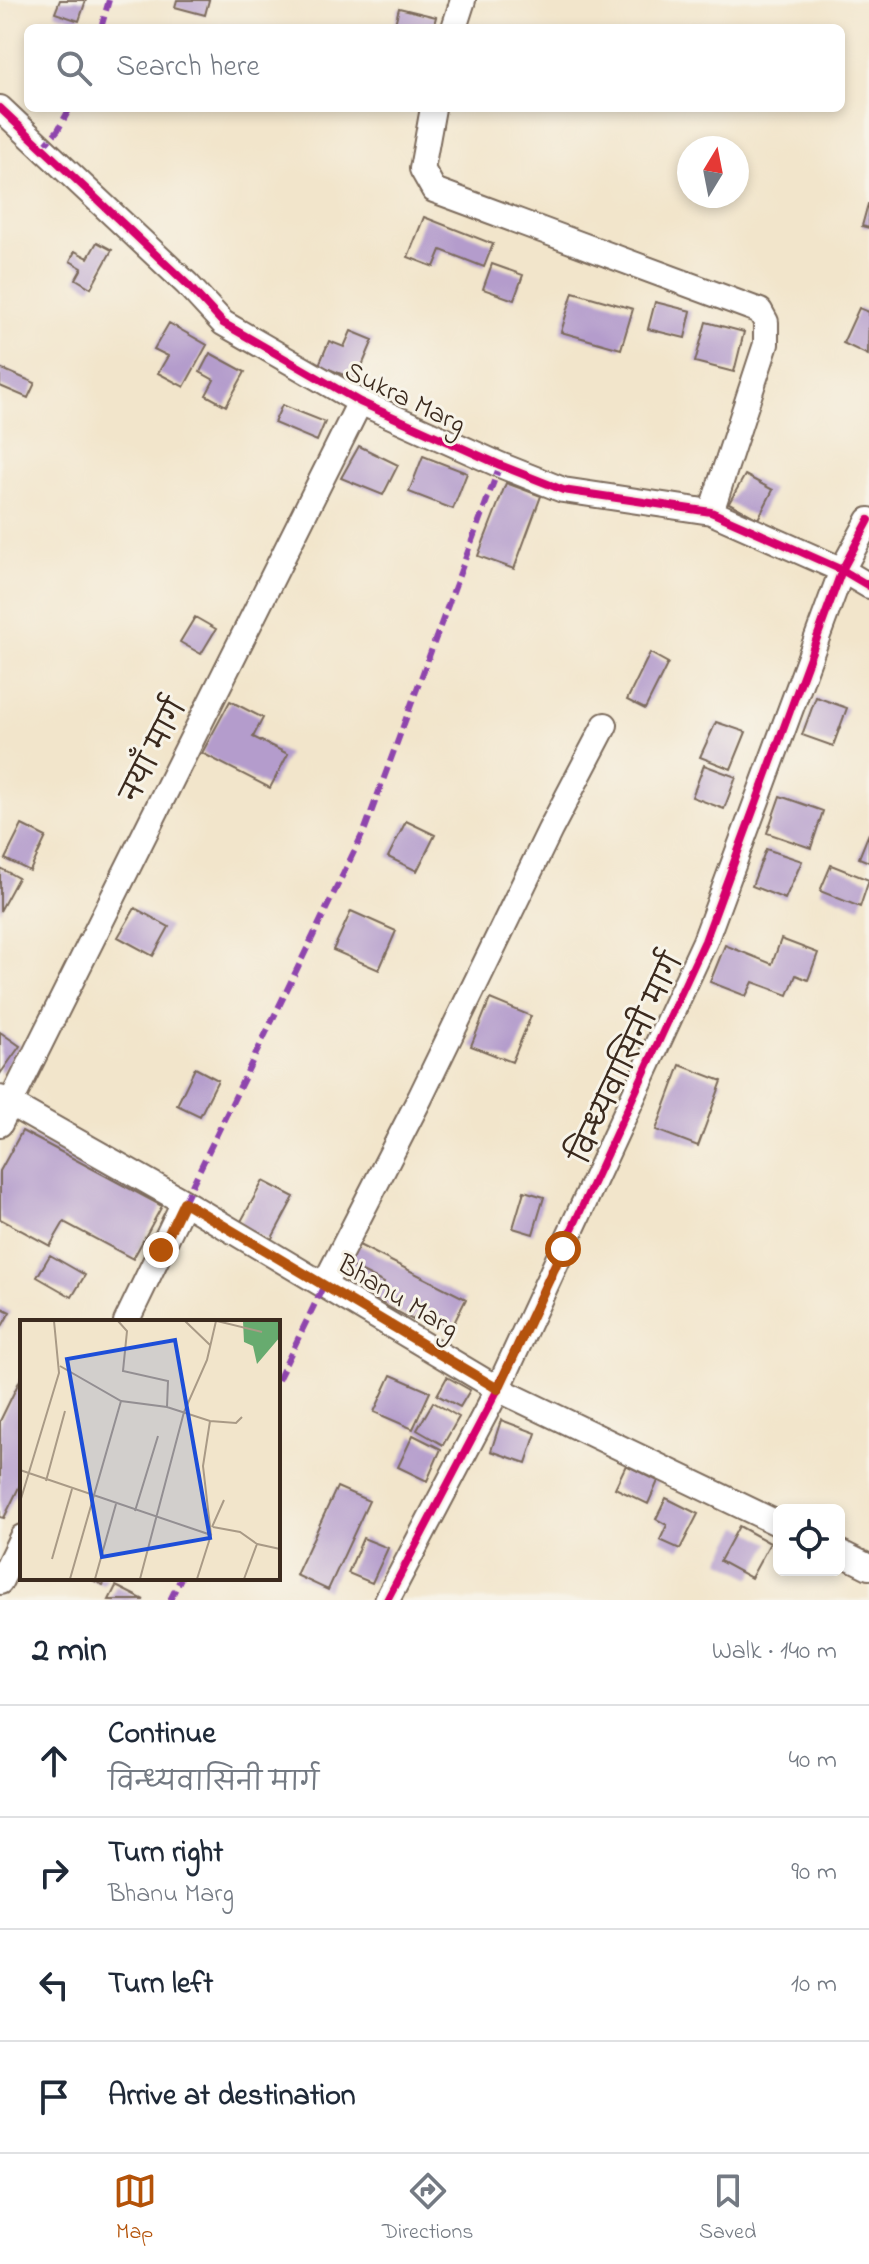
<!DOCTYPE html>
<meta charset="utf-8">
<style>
body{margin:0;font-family:"Indie Flower","Playpen Sans Deva",sans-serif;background:#f2f2f3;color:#1f2937}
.controls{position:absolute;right:24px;bottom:24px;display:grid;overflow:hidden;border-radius:12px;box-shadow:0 4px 12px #0003}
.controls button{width:72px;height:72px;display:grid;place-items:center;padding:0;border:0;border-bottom:2px solid #e0e1e3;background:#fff;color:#1f2937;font:40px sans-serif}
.compass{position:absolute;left:677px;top:136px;width:72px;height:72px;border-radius:50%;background:#fff;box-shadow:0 4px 12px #0003;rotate:10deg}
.stop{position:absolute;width:24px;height:24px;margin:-18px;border:6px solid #b45309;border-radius:50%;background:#fff}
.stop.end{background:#b45309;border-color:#fff;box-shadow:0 2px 8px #0008}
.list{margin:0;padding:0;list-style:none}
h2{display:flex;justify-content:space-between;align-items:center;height:104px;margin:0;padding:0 32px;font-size:34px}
h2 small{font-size:26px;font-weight:400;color:#747a83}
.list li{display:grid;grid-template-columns:52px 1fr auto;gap:24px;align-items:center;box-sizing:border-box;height:112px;padding:0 32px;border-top:2px solid #e0e1e3}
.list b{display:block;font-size:30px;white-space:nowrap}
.list p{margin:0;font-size:26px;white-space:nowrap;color:#747a83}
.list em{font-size:26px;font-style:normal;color:#747a83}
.icon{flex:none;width:44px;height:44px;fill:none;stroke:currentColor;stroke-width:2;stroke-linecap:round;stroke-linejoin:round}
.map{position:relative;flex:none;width:869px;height:1600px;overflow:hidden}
.search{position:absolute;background:#fff;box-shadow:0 4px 12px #0003;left:24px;right:24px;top:24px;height:88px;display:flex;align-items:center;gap:20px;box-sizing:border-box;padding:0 28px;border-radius:12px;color:#747a83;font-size:30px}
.sheet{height:552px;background:#fff}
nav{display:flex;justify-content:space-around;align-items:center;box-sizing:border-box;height:112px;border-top:2px solid #e0e1e3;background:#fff;font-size:22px;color:#747a83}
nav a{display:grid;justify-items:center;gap:4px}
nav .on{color:#b45309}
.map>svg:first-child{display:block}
</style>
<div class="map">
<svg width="869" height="1600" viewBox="0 0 869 1600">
<rect width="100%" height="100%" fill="#f7f3e8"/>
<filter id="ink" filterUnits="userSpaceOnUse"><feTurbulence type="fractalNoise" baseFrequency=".0125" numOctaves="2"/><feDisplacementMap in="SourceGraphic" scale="16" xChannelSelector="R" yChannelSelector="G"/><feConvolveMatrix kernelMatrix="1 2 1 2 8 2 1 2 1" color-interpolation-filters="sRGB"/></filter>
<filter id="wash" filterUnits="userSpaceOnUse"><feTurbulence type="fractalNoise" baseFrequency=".006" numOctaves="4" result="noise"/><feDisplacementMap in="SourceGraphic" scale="32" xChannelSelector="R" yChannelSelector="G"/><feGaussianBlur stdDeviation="1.8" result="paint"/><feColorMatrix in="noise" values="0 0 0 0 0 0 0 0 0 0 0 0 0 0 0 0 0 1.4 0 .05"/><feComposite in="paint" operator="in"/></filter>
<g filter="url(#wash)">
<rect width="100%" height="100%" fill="#f2e5cb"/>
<g id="blocks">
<path fill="#b49ccc" d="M60 0H86L79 21 55 13Z
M177 0H209L205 15 175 7Z
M399 8 436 17 433 28H394Z
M868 204H869V228L862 226Z
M424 217 493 244 484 267 441 250 434 267 408 257Z
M97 242 112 250 91 288 76 279 82 268 70 261 75 251 88 258Z
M492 264 523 275 514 300 483 289Z
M573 292 633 309 621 349 561 332Z
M655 302 691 311 685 338 648 329Z
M859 308 869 312 868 355 843 343Z
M706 322 744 332 734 372 695 362Z
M169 323 207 345 184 387 158 373 168 356 154 349Z
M351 331 373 340 356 380 319 365 329 341 344 347Z
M210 353 245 372 226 406 206 395 214 380 200 372Z
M0 368 35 383 28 398 0 386Z
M282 405 325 422 317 441 274 423Z
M359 446 398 465 383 495 341 478Z
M423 456 467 473 453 509 409 492Z
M745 475 773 490 758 519 729 503Z
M506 483 541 496 514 569 478 556Z
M195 617 216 629 201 654 180 642Z
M650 653 668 663 645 709 627 700Z
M816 697 847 708 833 746 802 735Z
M230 701 263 718 253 737 288 754 270 788 202 753Z
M716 722 746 732 731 769 700 757Z
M704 765 736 777 724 809 692 797Z
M780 796 823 811 811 848 767 833Z
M406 821 435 835 417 871 388 857Z
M22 825 46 837 30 871 5 859Z
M869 833V862L859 858Z
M766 849 802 861 785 899 752 886Z
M831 865 869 880 860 907 820 891Z
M0 868 18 878 0 911Z
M135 908 169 927 153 956 118 937Z
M351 911 396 931 379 970 333 950Z
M781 939 818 953 808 980 796 975 788 995 753 982 746 996 710 982 725 945 772 964Z
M490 999 531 1016 512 1062 471 1046Z
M0 1032 20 1046 0 1074Z
M680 1065 722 1081 698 1146 656 1130Z
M195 1068 218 1080 200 1116 177 1105Z
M22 1131 162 1206 133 1259 64 1222 50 1246 0 1219V1171Z
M263 1181 294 1197 270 1242 239 1225Z
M524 1191 544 1197 533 1234 513 1228Z
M357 1244 466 1299 452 1327 419 1310 413 1320 375 1300 384 1283 346 1264Z
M50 1255 85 1275 72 1297 37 1277Z
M0 1307 10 1312 0 1330Z
M391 1375 430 1392 413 1429 374 1412Z
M22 1376V1481L4 1518 0 1517V1421Z
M447 1377 470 1390 460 1407 437 1395Z
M433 1402 459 1417 443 1445 417 1430Z
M501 1420 536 1433 526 1463 491 1451Z
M413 1435 441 1449 427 1481 398 1467Z
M626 1465 658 1481 648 1504 615 1488Z
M337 1487 369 1501 328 1590 296 1575Z
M666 1498 698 1514 680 1549 660 1540 667 1525 656 1519Z
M739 1526 770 1543 751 1578 720 1561Z
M363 1538 388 1548 372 1583 348 1573Z
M88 1578H107L103 1585Z
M116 1586 144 1600H109Z"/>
</g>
</g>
<g filter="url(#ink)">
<use href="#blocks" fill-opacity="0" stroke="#7b6b5b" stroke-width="2"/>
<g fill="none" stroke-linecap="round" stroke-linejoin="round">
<defs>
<path id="street" d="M454 28 463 0
M0 108 187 284 223 323 360 402 500 465 563 490 711 512 842 570 869 586
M433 108 422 169 434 190 760 311 766 322V344L711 512
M0 1098 184 1202 498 1389 779 1524
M0 1124 360 402
M324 1285 420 1098 550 830 605 725
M126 1322 184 1202
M839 1552 869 1567
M0 1582 22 1537
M387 1600 498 1389 705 941 842 570 869 520"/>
</defs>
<use href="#street" stroke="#7b6b5b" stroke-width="28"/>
<use href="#street" stroke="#fff" stroke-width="24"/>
<path stroke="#8e44ad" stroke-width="6" stroke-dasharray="12 6" stroke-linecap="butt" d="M101 28 109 0
M42 148 58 130 70 108
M184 1202 365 829 500 465
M278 1380 324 1285
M170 1600 181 1578"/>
<defs>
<path id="cycleway" d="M0 108 187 284 223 323 360 402 500 465 563 490 711 512 842 570 869 586
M387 1600 498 1389 705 941 842 570 869 520"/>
</defs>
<use href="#cycleway" stroke="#f7f3e8" stroke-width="13"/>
<use href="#cycleway" stroke="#d6006c" stroke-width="8"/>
</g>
</g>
<g fill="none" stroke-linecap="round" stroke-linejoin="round" filter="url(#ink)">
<path stroke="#b45309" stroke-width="10" d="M161 1250 184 1202 498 1389 563 1249"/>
</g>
<g text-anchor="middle" stroke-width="6" stroke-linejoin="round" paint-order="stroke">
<g font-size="28" fill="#3b2a1e" stroke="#f7f3e8">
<text transform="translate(406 396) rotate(26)" y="10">Sukra Marg</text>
<text transform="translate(153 750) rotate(-63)" y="10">नयाँ मार्ग</text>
<text transform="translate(626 1058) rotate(-65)" y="10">विन्ध्यवासिनी मार्ग</text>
<text transform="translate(399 1295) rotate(31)" y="10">Bhanu Marg</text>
</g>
</g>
<g transform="translate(20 1320)">
<rect width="260" height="260" fill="#f2e5cb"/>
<path d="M223 1H260V17L237 44 233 26 224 22Z" fill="#67ab6f"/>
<path fill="none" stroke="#a99a86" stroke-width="2" d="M98 1 107 11 103 51 148 61 147 87M165 1 190 25M197 1 242 12M40 46 101 81 147 87 190 101 216 103 222 97M190 101 183 146 191 215M0 150 191 215 177 259M26 161 45 91M0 182 39 53 34 1M115 191 138 116M192 207 204 180M193 207 220 212 237 224M32 239 52 169M50 259 101 81M75 259 96 184M120 259 164 92 187 40 196 1M224 259 237 224 260 229"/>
<path fill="#1d4ed8" fill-opacity="0.15" stroke="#1d4ed8" stroke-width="4" d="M155 20 190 218 82 237 47 39Z"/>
<rect width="260" height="260" fill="none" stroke="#3b2a1e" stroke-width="4"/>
</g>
</svg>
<div class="controls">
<button><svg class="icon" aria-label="locate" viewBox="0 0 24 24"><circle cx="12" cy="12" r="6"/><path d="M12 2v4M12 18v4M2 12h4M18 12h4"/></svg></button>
</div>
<svg class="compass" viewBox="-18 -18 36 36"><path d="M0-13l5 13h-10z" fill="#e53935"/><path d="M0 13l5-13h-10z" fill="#747a83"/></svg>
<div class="stop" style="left:563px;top:1249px"></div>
<div class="stop end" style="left:161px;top:1250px"></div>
<div class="search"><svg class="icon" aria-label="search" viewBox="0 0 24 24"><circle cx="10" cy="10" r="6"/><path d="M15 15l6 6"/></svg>Search here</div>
</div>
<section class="sheet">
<h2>2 min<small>Walk · 140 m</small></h2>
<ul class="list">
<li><svg class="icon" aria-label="ahead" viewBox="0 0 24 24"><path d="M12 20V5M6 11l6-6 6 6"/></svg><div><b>Continue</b><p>विन्ध्यवासिनी मार्ग</p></div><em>40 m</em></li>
<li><svg class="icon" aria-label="right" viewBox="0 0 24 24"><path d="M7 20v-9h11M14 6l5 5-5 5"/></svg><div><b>Turn right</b><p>Bhanu Marg</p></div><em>90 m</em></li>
<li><svg class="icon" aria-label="left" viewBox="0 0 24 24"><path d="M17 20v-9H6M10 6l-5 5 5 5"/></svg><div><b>Turn left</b></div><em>10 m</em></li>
<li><svg class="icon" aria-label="arrive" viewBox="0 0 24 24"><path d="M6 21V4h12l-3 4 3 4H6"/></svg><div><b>Arrive at destination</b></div></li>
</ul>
</section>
<nav>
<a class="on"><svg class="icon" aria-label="map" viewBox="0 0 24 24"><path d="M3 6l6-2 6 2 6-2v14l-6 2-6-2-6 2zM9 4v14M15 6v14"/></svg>Map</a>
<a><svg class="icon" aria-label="directions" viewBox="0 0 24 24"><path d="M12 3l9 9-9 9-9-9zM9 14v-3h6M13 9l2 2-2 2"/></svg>Directions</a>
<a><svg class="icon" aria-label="saved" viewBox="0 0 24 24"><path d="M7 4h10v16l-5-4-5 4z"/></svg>Saved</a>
</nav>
